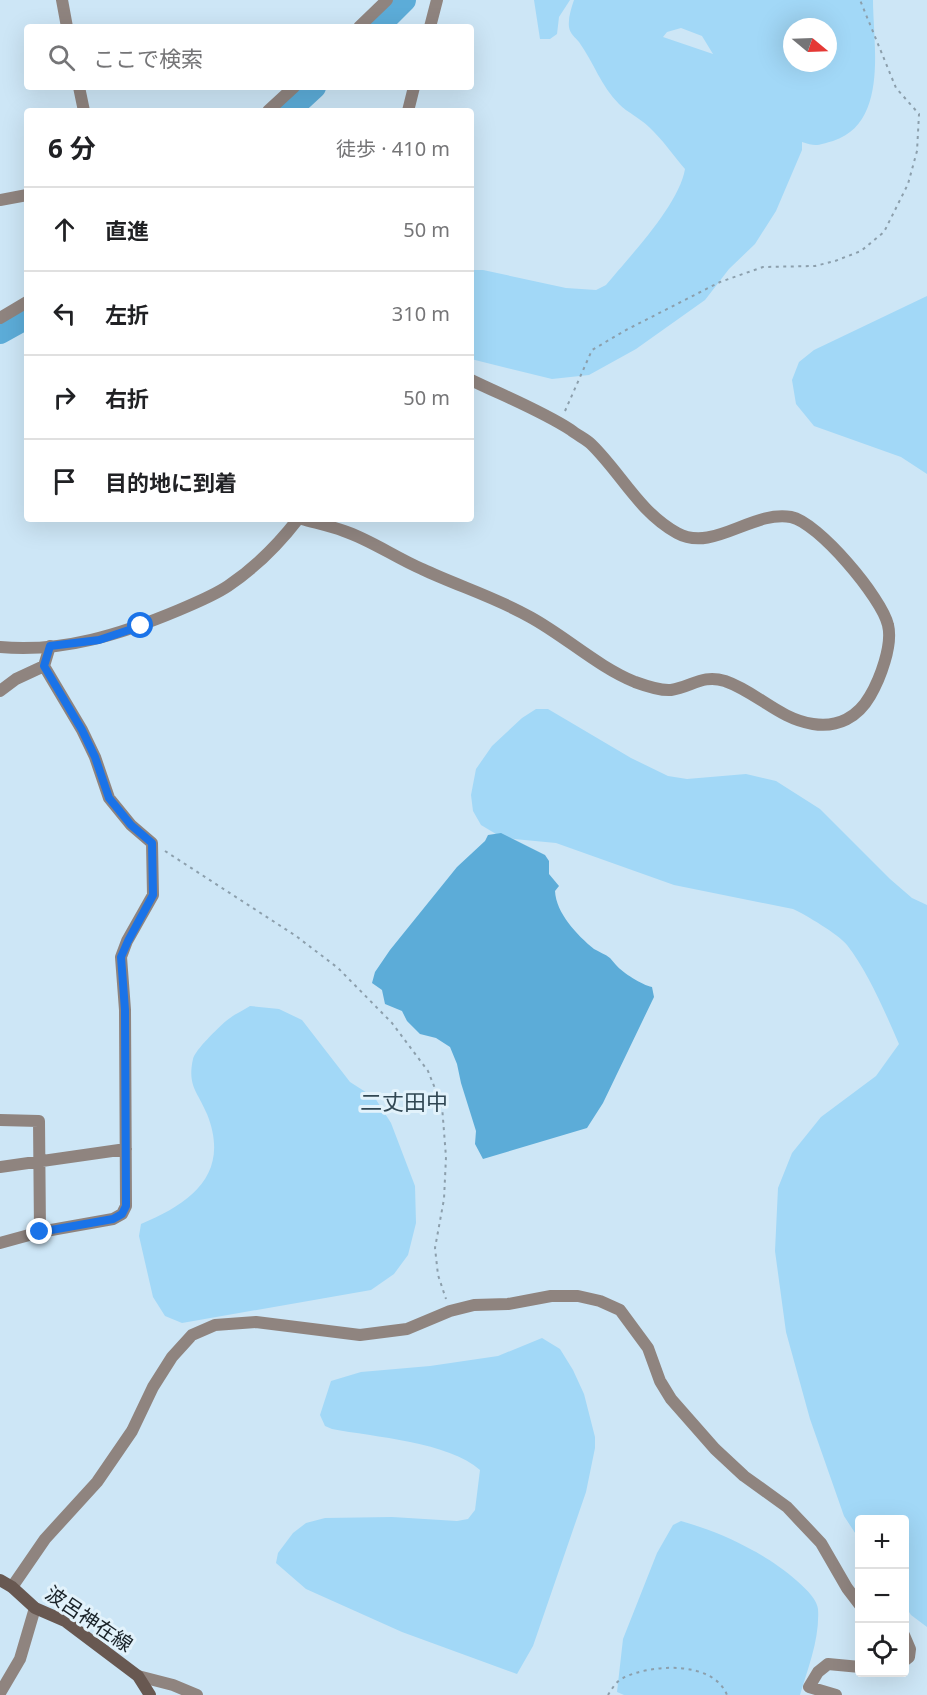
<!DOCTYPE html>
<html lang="ja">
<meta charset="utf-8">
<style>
body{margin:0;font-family:"Noto Sans","Noto Sans JP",sans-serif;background:#f2f2f2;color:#202124}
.controls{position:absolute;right:18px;bottom:18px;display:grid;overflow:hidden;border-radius:6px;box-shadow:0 6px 24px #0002}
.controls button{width:54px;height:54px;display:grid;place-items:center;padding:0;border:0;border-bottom:2px solid #e0e0e0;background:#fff;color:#202124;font:30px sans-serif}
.compass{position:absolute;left:783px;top:18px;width:54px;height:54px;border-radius:50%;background:#fff;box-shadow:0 6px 24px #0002;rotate:109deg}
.stop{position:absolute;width:18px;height:18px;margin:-14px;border:4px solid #1a73e8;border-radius:50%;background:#fff}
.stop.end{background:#1a73e8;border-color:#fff;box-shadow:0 2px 6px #0008}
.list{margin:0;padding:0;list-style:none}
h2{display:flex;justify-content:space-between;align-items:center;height:78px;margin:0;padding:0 24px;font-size:26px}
h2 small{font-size:20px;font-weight:400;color:#757577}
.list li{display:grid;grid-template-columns:39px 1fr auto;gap:18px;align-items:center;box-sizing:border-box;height:84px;padding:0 24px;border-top:2px solid #e0e0e0}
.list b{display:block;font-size:22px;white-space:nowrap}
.list em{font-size:20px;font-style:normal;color:#757577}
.icon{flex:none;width:33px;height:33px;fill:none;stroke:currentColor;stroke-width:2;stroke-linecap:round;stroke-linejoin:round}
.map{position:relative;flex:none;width:927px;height:1695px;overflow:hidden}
.search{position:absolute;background:#fff;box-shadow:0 6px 24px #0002;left:24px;top:24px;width:450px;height:66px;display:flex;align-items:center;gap:15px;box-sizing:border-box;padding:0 21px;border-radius:6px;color:#757577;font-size:22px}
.panel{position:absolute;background:#fff;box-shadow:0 6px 24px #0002;left:24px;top:108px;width:450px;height:414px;border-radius:6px}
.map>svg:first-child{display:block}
</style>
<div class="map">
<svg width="927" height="1695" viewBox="0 0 927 1695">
<rect width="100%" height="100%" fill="#cde6f6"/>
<path fill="#a2d8f7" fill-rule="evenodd" d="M534 0H570L559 17 557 34 550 39H540Z
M574 0H873C873 44 889 123 833 141 819 145 816 147 802 142V150L776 211 755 244 729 269 705 300 636 349 589 375 552 379 471 359V270H483L566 288 596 290 606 285C630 256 679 205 685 169 673 155 662 139 649 127 640 118 628 113 619 104 601 86 594 63 579 42 575 37 570 34 569 27 568 18 571 9 574 0ZM792 27H828V63H792ZM681 28 702 36 713 54 663 37 667 32Z
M927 296V474L901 457 814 426 796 404 792 380 799 362 814 350Z
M536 709H548L631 758 668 776 687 779 746 774 776 781 820 809 890 879 912 898 927 905V1627L911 1615 905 1606 904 1520H860L859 1539 844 1516 810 1419 786 1332 775 1251 778 1188 792 1153 821 1117 876 1076 899 1044C885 1012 868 972 847 945 838 934 806 915 793 909L674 885 556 843 514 839 496 834 481 825 473 811 471 795 476 769 492 746 522 718Z
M250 1006 279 1009 302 1020 350 1082 375 1098 391 1123 415 1186 416 1223 408 1255 394 1274 371 1290 182 1323 165 1316 153 1297 139 1236 141 1224C191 1203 231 1174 207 1114 198 1092 187 1086 193 1059 195 1050 219 1027 226 1021 233 1015 242 1011 250 1006Z
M542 1338 560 1349 573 1370 584 1394 595 1437V1448L586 1492 533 1646 517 1674 402 1632 306 1589 276 1563 278 1553 293 1533 306 1523 325 1518 392 1517 457 1521 468 1519 475 1510 480 1470C449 1442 374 1437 332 1429L325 1426 320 1415 331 1381 361 1372 430 1366 498 1356Z
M681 1521C706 1528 731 1538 754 1551 770 1559 817 1591 818 1609 820 1638 808 1668 800 1695H624L617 1692 623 1639 657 1553 673 1525Z"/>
<path fill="#5cacd8" d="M501 833 545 855 549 861V874L559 886 555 891C556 913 577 935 594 949 599 952 605 954 610 958 612 960 614 963 616 965 623 973 642 985 652 987L654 997 603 1103 587 1128 483 1159 475 1144 476 1131 461 1083 457 1064 450 1047 436 1038 420 1034 407 1021 402 1011 385 1004 382 990 372 983 375 972 390 950 457 867 485 841 488 835Z"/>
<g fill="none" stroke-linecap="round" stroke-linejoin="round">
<path stroke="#5cacd8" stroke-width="24" d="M377 27 404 0
M288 111 314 87
M0 332 27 317"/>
<path stroke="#8c9fac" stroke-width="2" stroke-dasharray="3 4.5" stroke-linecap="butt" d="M565 411 592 350 626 330 720 282 763 267 815 266 835 261 861 251 884 232 908 184 917 151 919 114 896 88 860 0
M165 851 296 936 338 968 392 1023 428 1071 442 1106 446 1157 444 1199 435 1248 438 1275 446 1299
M608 1695C612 1689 616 1681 623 1678 650 1664 713 1660 727 1695"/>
<path stroke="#8f847f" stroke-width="12" d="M62 0 67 27
M359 27 387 0
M79 87 84 111
M268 111 294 87
M0 200 27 195
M0 318 27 302
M302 519C316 523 330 526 344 531 371 540 396 558 422 569 458 586 495 597 530 617 565 636 598 667 635 682 646 686 660 691 671 690 692 687 702 674 725 681 757 692 779 719 813 724 838 728 858 717 870 696 880 679 893 645 888 625 882 598 818 522 791 517 752 510 713 553 677 533 639 512 621 473 591 444 586 439 577 435 571 430 540 410 504 396 471 380
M0 691 16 679 44 666
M0 1120 39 1121 40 1232
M0 1167 126 1149
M0 1243 40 1232 113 1219 122 1214 126 1206 125 1010 121 957 127 941 153 895 152 843 131 825 109 798 95 757 82 730 44 666 50 646
M12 1587 45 1539 97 1482 132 1431 153 1387 172 1357 192 1335 215 1325 256 1322 360 1335 407 1329 450 1311 474 1305 508 1304 551 1296H578L600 1301 620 1310 648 1348 660 1381 671 1399 715 1449 744 1476 787 1507 821 1543 847 1588 860 1605
M904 1635 910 1649 909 1657 904 1661
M138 1676 173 1685 197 1695
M0 1693 20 1659 35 1608
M836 1695 809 1687 818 1672 828 1664 860 1667"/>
<path stroke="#8f847f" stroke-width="12" d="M430 27 437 0
M408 111 414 87
M0 647C62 653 122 634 179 610 195 603 213 596 228 586 256 567 278 545 298 519"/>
<path stroke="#685851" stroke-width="12" d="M0 1580 12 1587 35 1608 65 1621 138 1676 150 1695"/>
</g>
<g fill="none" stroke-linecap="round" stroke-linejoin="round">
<path stroke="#1a73e8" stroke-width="8" d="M40 1232 113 1219 122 1214 126 1206 125 1010 121 957 128 941 153 895 152 843 131 825 109 798 95 757 82 730 44 666 50 646 99 640 141 626"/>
</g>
<g text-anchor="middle" stroke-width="6" stroke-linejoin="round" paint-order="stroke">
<g font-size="20" fill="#192228" stroke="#e2f2fb">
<text transform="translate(89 1619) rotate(34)" y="7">波呂神在線</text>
</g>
<g font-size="22" fill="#314753" stroke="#e2f2fb">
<text x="404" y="1110">二丈田中</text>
</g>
</g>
</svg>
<div class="controls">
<button>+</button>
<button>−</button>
<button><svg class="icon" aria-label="locate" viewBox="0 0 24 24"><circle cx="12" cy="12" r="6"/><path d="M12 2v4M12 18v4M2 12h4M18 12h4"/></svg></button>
</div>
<svg class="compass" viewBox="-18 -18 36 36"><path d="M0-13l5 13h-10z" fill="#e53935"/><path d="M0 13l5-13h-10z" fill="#757577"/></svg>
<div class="stop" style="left:141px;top:626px"></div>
<div class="stop end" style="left:40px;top:1232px"></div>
<div class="search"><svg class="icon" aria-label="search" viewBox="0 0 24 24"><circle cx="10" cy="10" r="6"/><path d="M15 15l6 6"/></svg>ここで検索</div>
<section class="panel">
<h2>6 分<small>徒歩 · 410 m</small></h2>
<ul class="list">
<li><svg class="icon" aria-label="ahead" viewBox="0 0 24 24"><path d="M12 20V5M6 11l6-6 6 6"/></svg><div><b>直進</b></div><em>50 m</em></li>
<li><svg class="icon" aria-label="left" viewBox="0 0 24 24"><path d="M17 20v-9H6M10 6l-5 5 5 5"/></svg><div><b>左折</b></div><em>310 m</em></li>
<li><svg class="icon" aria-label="right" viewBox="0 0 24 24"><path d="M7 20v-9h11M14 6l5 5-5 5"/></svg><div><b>右折</b></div><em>50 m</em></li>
<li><svg class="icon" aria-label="arrive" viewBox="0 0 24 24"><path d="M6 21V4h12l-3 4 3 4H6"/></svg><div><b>目的地に到着</b></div></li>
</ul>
</section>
</div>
